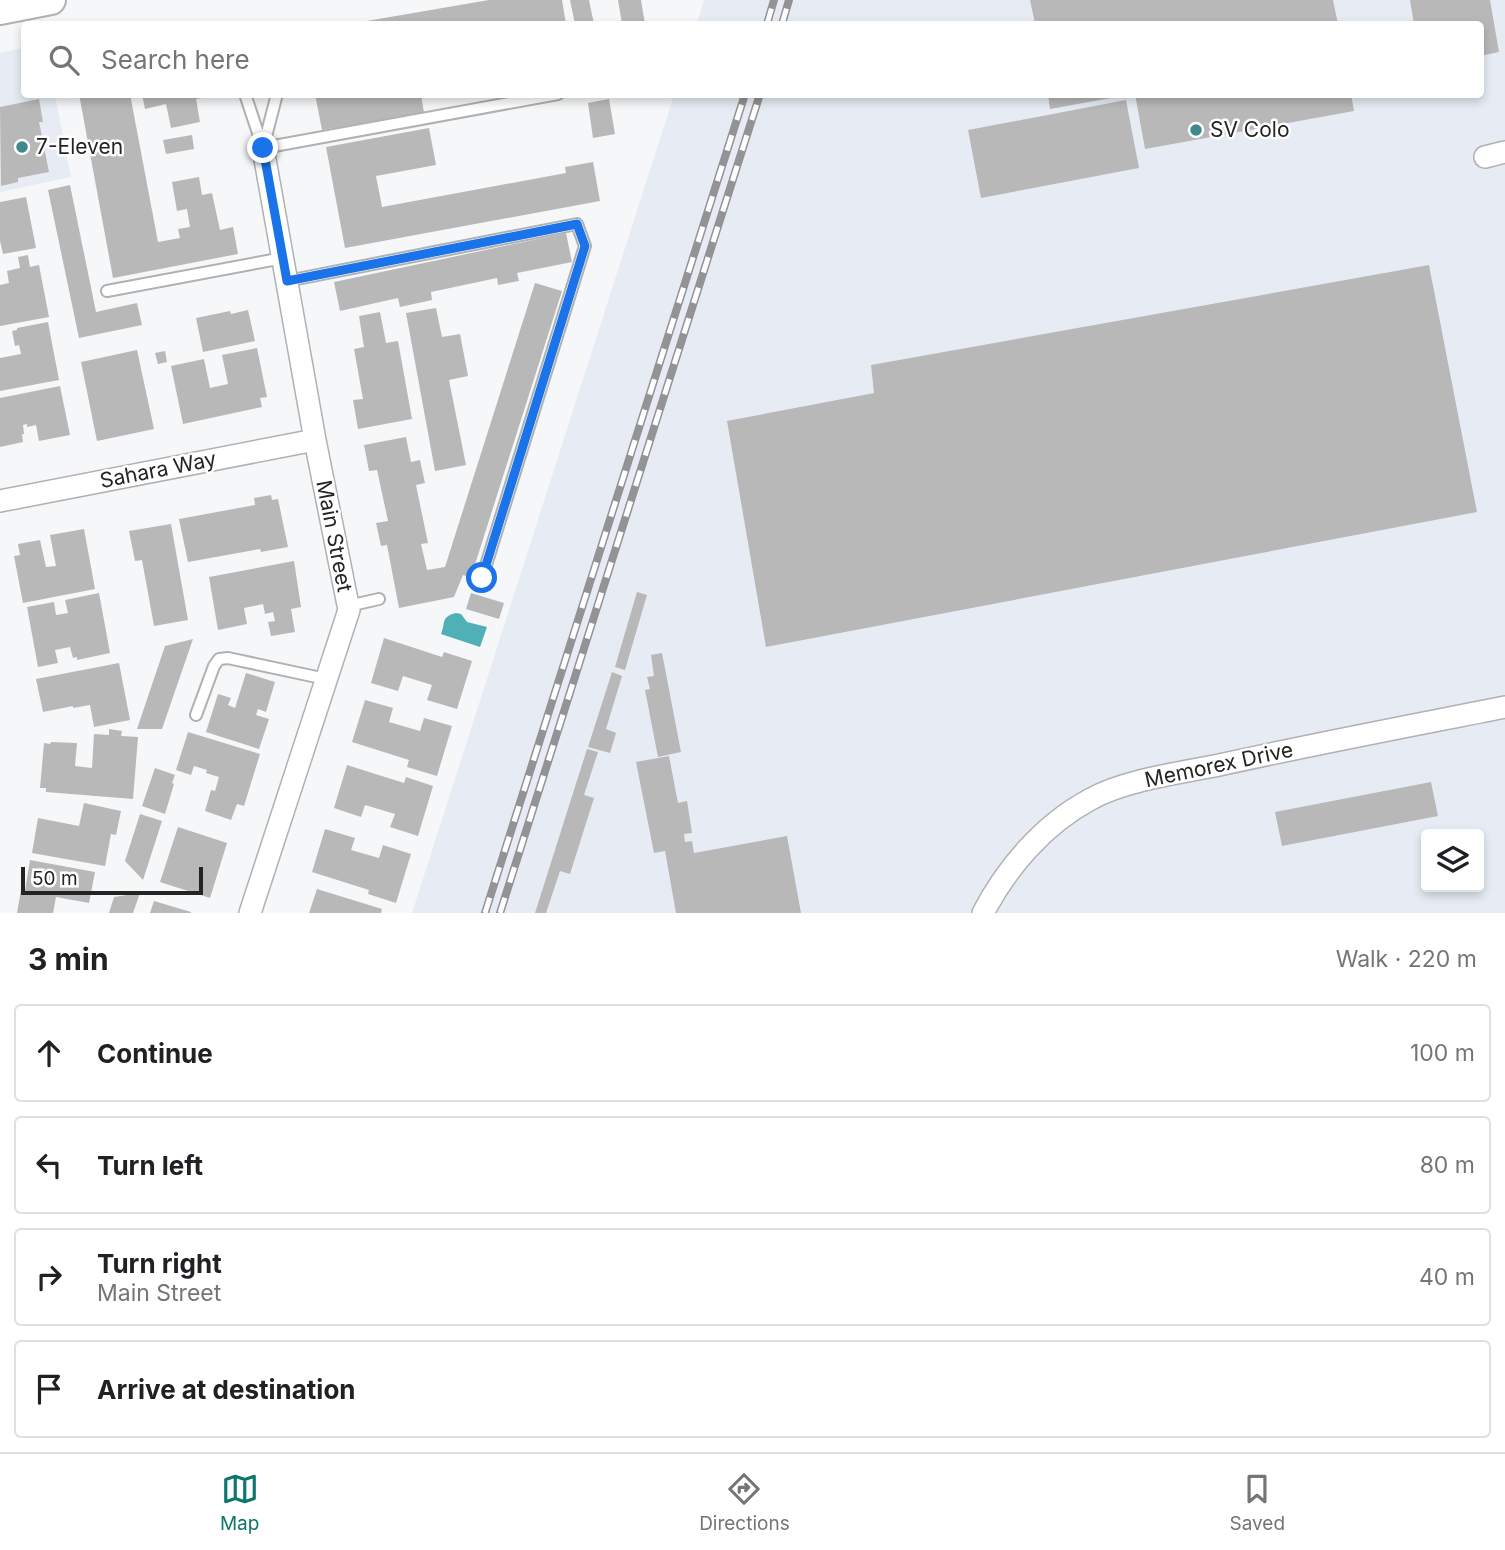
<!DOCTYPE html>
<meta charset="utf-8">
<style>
body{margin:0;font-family:Inter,sans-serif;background:#f2f2f2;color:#202124}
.controls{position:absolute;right:21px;bottom:21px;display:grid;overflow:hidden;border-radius:7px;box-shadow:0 4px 10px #0003}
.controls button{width:63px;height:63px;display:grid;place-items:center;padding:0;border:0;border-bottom:2px solid #e0e0e0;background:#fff;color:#202124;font:35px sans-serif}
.scale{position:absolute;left:21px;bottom:18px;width:182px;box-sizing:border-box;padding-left:7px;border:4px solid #232424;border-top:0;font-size:19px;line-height:24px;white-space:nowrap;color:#232424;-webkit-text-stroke:5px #fff;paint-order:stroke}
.stop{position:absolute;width:21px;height:21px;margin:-16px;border:5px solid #1a73e8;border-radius:50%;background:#fff}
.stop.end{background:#1a73e8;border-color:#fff;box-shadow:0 2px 7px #0008}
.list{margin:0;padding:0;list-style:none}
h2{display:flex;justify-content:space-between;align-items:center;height:91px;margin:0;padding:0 28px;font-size:30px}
h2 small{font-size:23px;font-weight:400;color:#757577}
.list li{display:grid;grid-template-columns:46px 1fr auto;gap:21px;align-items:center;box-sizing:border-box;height:98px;margin:0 14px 14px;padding:0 14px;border:2px solid #e0e0e0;border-radius:7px}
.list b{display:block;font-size:26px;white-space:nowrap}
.list p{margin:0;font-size:23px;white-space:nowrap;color:#757577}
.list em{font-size:23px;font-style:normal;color:#757577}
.icon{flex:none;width:38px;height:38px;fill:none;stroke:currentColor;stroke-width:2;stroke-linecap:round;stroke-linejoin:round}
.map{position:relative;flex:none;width:1505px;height:913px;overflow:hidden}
.search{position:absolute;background:#fff;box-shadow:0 4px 10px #0003;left:21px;right:21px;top:21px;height:77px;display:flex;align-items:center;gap:18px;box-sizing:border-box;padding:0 24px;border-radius:7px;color:#757577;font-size:26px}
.sheet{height:539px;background:#fff}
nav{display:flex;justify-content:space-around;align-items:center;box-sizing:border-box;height:98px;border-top:2px solid #e0e0e0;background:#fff;font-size:19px;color:#757577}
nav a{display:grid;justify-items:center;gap:4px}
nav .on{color:#0f766e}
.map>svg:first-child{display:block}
</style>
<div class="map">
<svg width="1505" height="913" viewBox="0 0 1505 913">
<rect width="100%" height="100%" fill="#f6f7f8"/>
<path fill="#e7ecf4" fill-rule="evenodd" d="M704 0H1505V913H412L674 95 1480 94V24H697ZM1426 834H1479V887H1426Z
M24 48V94L55 95 71 177 0 192V53Z"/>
<path fill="#4fb0b7" d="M456 613 461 614 467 622 487 627 480 647 441 634C446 623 440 617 456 613Z"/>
<path fill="#b8b8b9" d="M489 0H562L566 24H355V23Z
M570 0H589L594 24H575Z
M618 0H641L645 24H622Z
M1030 0H1333L1338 24H1035Z
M1410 0H1490L1499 52 1480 56V24H1414Z
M79 94H130L158 242 180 238 178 229 190 227 187 209 177 211 172 182 199 177 202 195 212 193 220 230 233 227 238 254 113 278Z
M142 94H213V96L196 99 200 122 171 128 166 104 145 109Z
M315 94H421L424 113 322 130Z
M1048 94H1122V96L1050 109Z
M1135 94H1351L1354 111 1145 149Z
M39 99 43 122H39L49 172 18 178V182L1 186 0 107Z
M609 99 615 134 593 138 588 103Z
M1126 100 1139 168 981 198 968 130Z
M429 128 436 165 376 176 382 207 566 173 565 167 593 162 600 201 345 248 326 147Z
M192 135 194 149 166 154 163 140Z
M70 185 96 312 137 303 142 325 79 338 48 190Z
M26 197 36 248 3 254 0 241V202Z
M566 233 572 262 517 273 519 281 498 285 497 278 431 292 432 300 400 307 398 298 340 311 334 282Z
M28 255 30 267 39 265 49 317 0 326V285L9 283 7 271 20 268 18 257Z
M1429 265 1477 512 766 647 727 421 874 393 871 365Z
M535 283 562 291 471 577 463 575 454 597 399 608 387 545 381 546 376 523 388 521 377 470 369 471 364 445 406 437 411 462 420 460 425 483 416 485 428 543 421 544 427 570 445 567Z
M436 308 442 337 460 334 468 376 449 380 466 465 435 471 406 313Z
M248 310 255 341 203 352 196 318 230 311 231 314Z
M380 312 386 343 398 341 412 419 358 429 353 400 363 399 354 349 364 347 359 316Z
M48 322 59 380 0 391V358L21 354 19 345 15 346 12 331 17 330V328Z
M257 348 267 397 260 398 262 407 183 424 171 366 204 359 210 388 228 384 222 355Z
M137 350 154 429 97 441 81 362Z
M165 351 167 362 158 364 155 353Z
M60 386 70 435 39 441 36 425 27 427V424L23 425 24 434H22L23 442 0 447V398Z
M271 495 272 500 278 499 288 547 261 552 260 549 188 562 179 519 255 505 254 498Z
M171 524 188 620 154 626 142 560 135 561 129 531Z
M84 529 95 589 23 603 14 556 20 555 18 544 40 540 46 567 56 566 50 535Z
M294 561 301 607 291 609 295 632 271 636 268 622 275 621 273 612 265 614 263 604 244 608 247 624 218 630 209 577Z
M637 592 647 595 625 670 615 667Z
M99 593 110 653 77 660V657L73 658 70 647 55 650 58 663 38 667 27 607 54 602 56 615 68 613 65 600Z
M471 593 504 603 499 619 466 609Z
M384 638 442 657 444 652 472 661 457 709 427 700 432 685 403 676 398 691 371 683Z
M193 639 162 729H137L165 646Z
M662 653 681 752 658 757 645 690 650 689 647 677 654 676 651 655Z
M119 663 130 720 94 727 90 705 73 708V706L43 712 36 679Z
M612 672 622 676 606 729 616 733 610 753 588 747Z
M246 673 275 682 266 712 258 709 256 715 269 719 259 749 206 732 218 694 231 698 228 705 235 708Z
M365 700 393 708 389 722 420 731 424 718 452 726 437 776 407 767 409 760 352 742Z
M109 729 122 731 121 736 138 737 133 799 46 792V788H40L44 743 50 744 51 742 77 743 75 766 92 768 94 734 109 735Z
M188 732 260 754 244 806 237 804 231 820 205 811 211 790 215 791 219 777 206 773 207 770 194 766 191 775 176 770Z
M587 749 598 752 584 795 594 798 570 874 560 871 546 913H535Z
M669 756 678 803 687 801 692 833 684 834 685 842 692 841 694 853 787 836 801 913H676L665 851 654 853 636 762Z
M347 765 404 783 406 777 433 786 418 836 390 827 395 814 365 805 361 817 334 808Z
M155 768 175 775 172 783 174 784 165 814 142 806Z
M1431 782 1438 816 1282 846 1275 812Z
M84 803 121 811 116 835 111 834 105 866 32 853 38 818 79 826Z
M140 814 162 821 143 880 125 861Z
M178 827 227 843 210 898 160 882Z
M325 829 355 838 351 850 379 858 383 845 411 854 396 903 368 894 369 890 312 872Z
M30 860 95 872 89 903 56 897 53 913H17L21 890 25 891Z
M317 889 382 909 381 913H309Z
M140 893 133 913H109L114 897Z
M154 901 191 912V913H150Z"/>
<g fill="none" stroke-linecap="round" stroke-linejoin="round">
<defs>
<path id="lane" d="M245 94 263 148
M263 148 558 94
M263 148 277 94
M287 281 577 224 585 246 482 578
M107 291 283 258
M348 606 379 599
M196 715 214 666 219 659 228 658 326 679"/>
<path id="street" d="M1485 157 1505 152
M0 501 315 440
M250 913 349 610 315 440 263 148
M983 913C1007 867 1044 824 1091 799 1125 780 1180 773 1219 765 1314 744 1409 726 1505 707"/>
<path id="secondary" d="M0 10 51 0"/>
</defs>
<use href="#lane" stroke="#b0b1b2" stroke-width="14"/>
<use href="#street" stroke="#b0b1b2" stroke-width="24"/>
<use href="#secondary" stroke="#b0b1b2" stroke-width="32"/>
<use href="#lane" stroke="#fff" stroke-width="10"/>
<use href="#street" stroke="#fff" stroke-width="21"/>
<use href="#secondary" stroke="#fff" stroke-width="28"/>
<defs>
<path id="rail" d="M767 24 774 0
M782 24 789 0
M485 913 745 94
M500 913 760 94"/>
</defs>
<use href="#rail" stroke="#929394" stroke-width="8"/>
<use href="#rail" stroke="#fff" stroke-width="5" stroke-dasharray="16" stroke-linecap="butt"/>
</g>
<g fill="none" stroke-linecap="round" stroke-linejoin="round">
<path stroke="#1a73e8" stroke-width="9" d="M263 148 287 281 577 224 585 246 482 578"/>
</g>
<g fill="#40878e" stroke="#fff" stroke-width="2.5">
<circle cx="1196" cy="130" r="7"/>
<circle cx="22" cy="147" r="7"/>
</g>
<g text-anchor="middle" stroke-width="5" stroke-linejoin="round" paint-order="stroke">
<g font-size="21" fill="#232424" stroke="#fff" text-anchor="start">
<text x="1210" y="137">SV Colo</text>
<text x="36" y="154">7-Eleven</text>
</g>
<g font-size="21" fill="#232424" stroke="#fff">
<text transform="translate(158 470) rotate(-11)" y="7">Sahara Way</text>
<text transform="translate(334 536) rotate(79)" y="7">Main Street</text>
<text transform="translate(1219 765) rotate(-12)" y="7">Memorex Drive</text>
</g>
</g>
</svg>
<div class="controls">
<button><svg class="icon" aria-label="layers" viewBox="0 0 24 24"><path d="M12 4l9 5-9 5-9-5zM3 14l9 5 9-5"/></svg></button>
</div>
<div class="scale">50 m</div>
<div class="stop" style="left:482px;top:578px"></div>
<div class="stop end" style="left:263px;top:148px"></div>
<div class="search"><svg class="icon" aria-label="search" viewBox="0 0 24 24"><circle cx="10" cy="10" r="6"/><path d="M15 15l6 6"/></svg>Search here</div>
</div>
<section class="sheet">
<h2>3 min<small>Walk · 220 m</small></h2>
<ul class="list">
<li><svg class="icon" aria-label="ahead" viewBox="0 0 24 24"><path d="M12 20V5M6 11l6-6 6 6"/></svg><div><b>Continue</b></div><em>100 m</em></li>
<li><svg class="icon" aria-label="left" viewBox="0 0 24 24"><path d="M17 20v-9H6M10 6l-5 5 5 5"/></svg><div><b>Turn left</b></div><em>80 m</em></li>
<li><svg class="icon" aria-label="right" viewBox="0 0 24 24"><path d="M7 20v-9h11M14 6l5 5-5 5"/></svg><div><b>Turn right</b><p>Main Street</p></div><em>40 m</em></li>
<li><svg class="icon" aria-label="arrive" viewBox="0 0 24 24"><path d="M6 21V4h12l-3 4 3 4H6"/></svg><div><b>Arrive at destination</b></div></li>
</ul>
</section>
<nav>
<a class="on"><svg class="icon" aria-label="map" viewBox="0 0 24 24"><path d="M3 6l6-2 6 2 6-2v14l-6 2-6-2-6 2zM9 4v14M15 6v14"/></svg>Map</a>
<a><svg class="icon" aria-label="directions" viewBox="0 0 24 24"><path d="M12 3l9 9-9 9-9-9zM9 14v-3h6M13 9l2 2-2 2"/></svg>Directions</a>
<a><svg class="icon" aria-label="saved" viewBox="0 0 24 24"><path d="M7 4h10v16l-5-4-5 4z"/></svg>Saved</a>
</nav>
